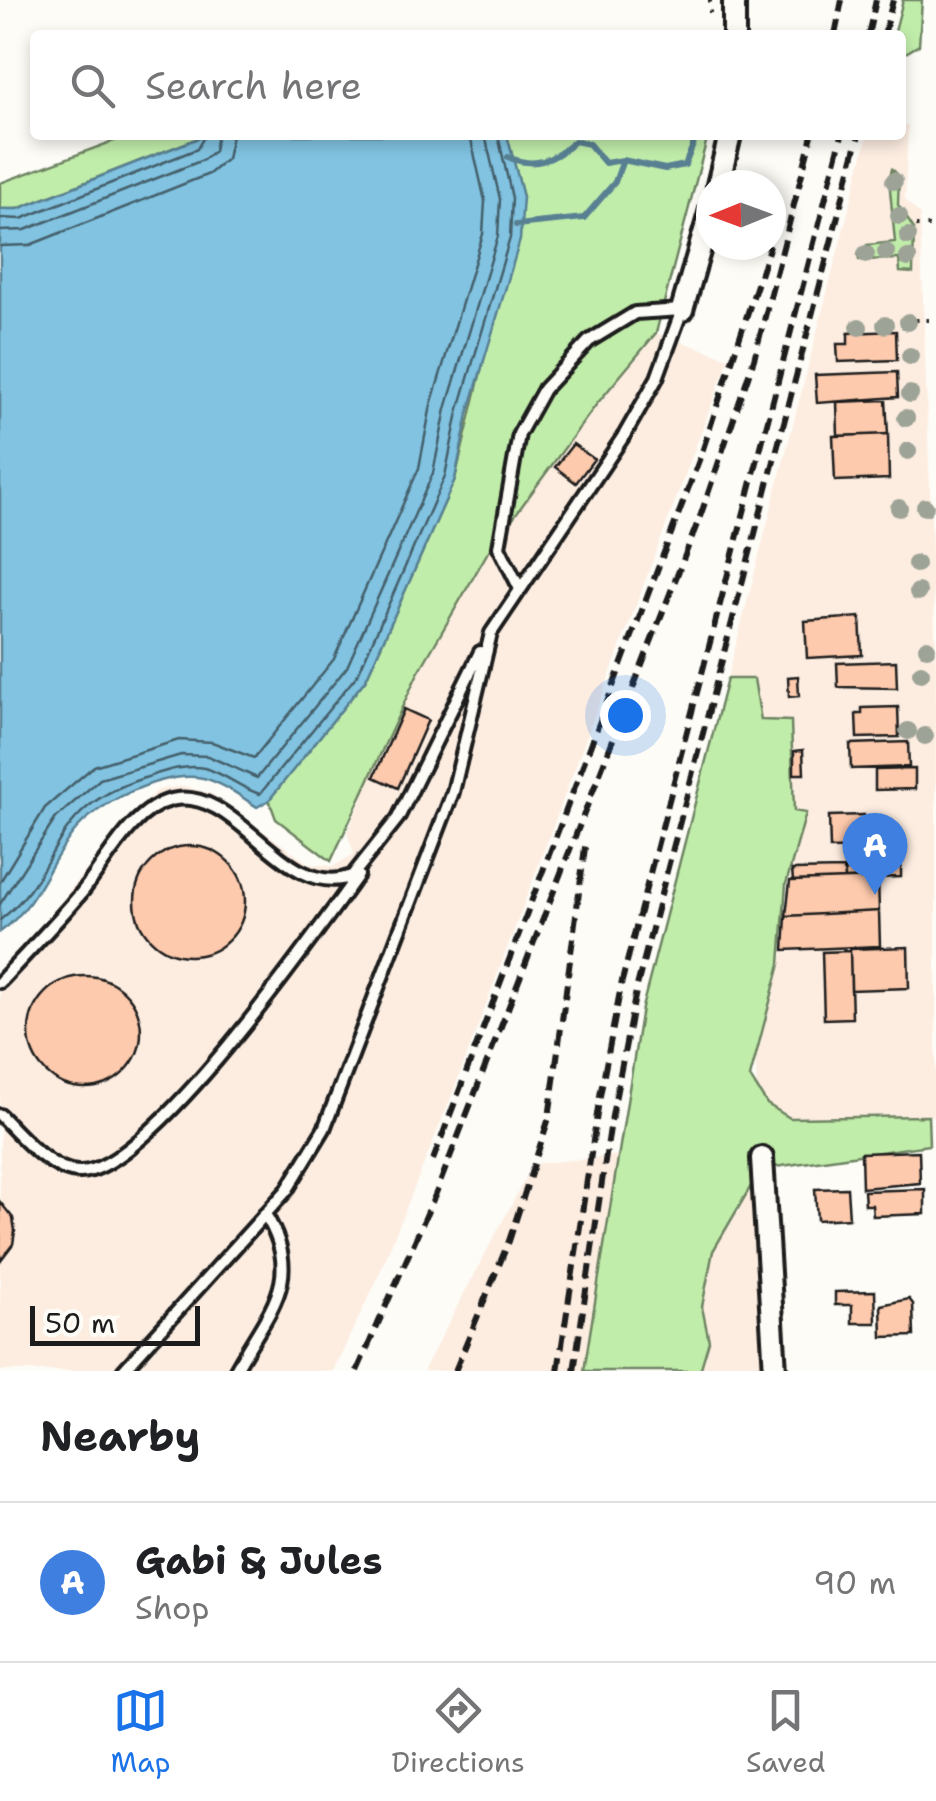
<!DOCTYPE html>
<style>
body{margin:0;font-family:"Shantell Sans",sans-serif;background:#f6f6f6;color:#202124}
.compass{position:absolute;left:696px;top:170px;width:90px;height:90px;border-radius:50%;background:#fff;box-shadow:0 5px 15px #0003;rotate:269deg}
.scale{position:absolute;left:30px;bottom:25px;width:170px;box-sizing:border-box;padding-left:10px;border:5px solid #1c1c1c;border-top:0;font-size:28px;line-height:35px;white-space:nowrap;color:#1c1c1c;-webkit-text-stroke:8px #fdfcf7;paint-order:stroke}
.you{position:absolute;left:625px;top:715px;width:35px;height:35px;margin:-25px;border:8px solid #fff;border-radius:50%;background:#1a73e8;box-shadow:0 0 0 15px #1a73e833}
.badge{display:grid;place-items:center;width:65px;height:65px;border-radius:50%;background:#1a73e8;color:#fff;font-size:32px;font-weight:700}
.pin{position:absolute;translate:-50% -82px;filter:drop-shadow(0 2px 5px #0008)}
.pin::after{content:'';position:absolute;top:52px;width:35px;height:30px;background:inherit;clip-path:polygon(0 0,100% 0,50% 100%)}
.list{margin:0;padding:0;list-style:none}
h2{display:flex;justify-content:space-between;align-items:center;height:130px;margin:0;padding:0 40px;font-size:42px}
h2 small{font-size:32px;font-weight:400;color:#757577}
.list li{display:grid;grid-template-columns:65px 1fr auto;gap:30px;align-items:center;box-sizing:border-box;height:160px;padding:0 40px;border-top:2px solid #e0e0e0}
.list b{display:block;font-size:38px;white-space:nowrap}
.list p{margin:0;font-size:32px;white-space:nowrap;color:#757577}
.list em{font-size:32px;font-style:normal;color:#757577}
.icon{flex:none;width:55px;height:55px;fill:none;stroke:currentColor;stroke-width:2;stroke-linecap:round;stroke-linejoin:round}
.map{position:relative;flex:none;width:936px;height:1371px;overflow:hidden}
.search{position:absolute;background:#fff;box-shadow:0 5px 15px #0003;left:30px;right:30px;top:30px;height:110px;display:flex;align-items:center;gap:25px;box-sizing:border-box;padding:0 35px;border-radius:10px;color:#757577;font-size:38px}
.sheet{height:290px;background:#fff}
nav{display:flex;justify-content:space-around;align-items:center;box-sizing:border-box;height:140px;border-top:2px solid #e0e0e0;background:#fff;font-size:28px;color:#757577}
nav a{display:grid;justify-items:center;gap:5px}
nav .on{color:#1a73e8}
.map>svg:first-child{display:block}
</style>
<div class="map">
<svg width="936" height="1371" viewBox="0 0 936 1371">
<rect width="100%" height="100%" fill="#fdfcf7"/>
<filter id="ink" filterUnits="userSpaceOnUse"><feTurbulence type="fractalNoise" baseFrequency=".01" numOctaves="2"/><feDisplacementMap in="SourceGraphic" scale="20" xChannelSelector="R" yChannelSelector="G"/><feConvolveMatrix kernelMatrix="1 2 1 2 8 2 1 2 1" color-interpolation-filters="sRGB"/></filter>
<g filter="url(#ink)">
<path fill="#fdede1" d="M901 125H908L905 199 920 215 936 655V1116L758 1122 772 1371H423L533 1164 722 1145 758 1121 755 1049 784 950 790 881 791 721 761 720 754 679H727L868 135H901Z
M656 333 729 358 452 1095 376 1282 333 1371H0V968L52 913 128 817 158 790 183 786 212 794 309 864 334 866 354 854 347 833 381 753 417 675 488 552 596 405Z"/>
<path fill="#c1edaa" stroke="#6e8463" stroke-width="2.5" d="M903 0H922L919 45 904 54 901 72V35H894Z
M130 135H206L17 209H0V183Z
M507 135H708L656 333 596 405 488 552 417 675 331 861 276 819 269 800 366 679 455 479 523 197Z
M892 169 899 176 898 205 914 229 913 273 900 272 899 259 859 260 858 255 867 245 895 242 889 179Z
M727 679H754L761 720 791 721 794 811 806 813 786 884 780 964 750 1077 767 1104 790 1118 928 1116 929 1145 761 1169 713 1251 702 1307 709 1341 700 1371H584L642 1008Z"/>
<path fill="#81c3e1" stroke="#598092" stroke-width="2.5" d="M206 135H507L523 197 520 240 468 414 455 479 366 679 269 800 257 807C240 796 223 783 203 778 163 770 96 803 72 834 45 870 38 904 0 932V209H18Z"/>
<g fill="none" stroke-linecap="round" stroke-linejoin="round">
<path stroke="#445f6b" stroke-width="2.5" d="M0 218 21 219 197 149 205 135
M0 231 25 230 203 160 214 151 217 135
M0 246 30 245 209 174 227 159 232 135
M0 882 45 808 94 766 179 740 212 742 254 758 334 659 419 468 431 405 483 234 485 201 470 135
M0 904 56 818 100 779 181 755 208 756 257 778 347 667 433 473 446 409 498 236 500 199 485 135
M0 920C64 871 43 810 144 778 163 772 184 764 204 768 225 773 241 789 260 794L358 674 445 476 458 412 510 238 512 198 498 135"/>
<path stroke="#598092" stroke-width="6" d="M508 157C534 169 555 160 575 141L589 144 605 163 623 160
M516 225 584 218 615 182 623 160 665 169 685 165 697 135"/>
</g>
<path fill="#fdcaad" stroke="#1c1c1c" stroke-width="2.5" d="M896 331 897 360 838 362 837 344H848V333Z
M897 372 898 397 817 403 815 375Z
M886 400 888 434 838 436 837 402Z
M888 434 889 479 835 481 833 436Z
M573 444 594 459 576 483 555 467Z
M860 617 862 655 807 658 805 621Z
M896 661 897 688 838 687 837 663Z
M798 676 799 696 789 697 788 677Z
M898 707 899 737 857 738 856 714H862V708Z
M404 709 428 720 398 788 374 777Z
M908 742 909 767 851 769 850 744Z
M803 750 804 774H794V751Z
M915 769V789L875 790V770Z
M864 815 865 848 830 849 829 816Z
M135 901a55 55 0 1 1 110 0a55 55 0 1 1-110 0Z
M895 849 901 852V877L845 879 844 850Z
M844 869 845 879 793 881 792 870Z
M878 878 879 911 786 916 790 881Z
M879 911 880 946 784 950 786 916Z
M908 947 909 988 851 990 850 949Z
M850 951 852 1018 824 1019 822 952Z
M29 1032a56 56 0 1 1 112 0a56 56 0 1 1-112 0Z
M919 1151 920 1183 862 1188 861 1153Z
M847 1188 849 1218 817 1220 815 1189Z
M925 1189V1214L873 1216 872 1205H865L864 1191Z
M0 1202 13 1218 15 1231 13 1244 0 1261Z
M875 1291 876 1323H852V1305H835V1292Z
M909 1299 913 1304 914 1336 882 1337 881 1305Z"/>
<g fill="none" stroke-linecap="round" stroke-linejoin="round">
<defs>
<path id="service" d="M0 982C26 954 52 927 77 898 104 868 130 810 171 800 238 784 283 902 352 876L398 818 480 652
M0 1115C20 1135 50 1172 80 1172 148 1173 315 934 358 875
M123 1371 287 1190 324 1129 453 792 491 633 625 434 657 378 682 310 635 313 589 341 544 389 519 434 499 547 519 587
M235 1371C267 1312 306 1280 265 1214"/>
<path id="minor" d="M734 0V35
M718 185 730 135
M682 310 711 210
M762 1158 775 1371"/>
</defs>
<use href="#service" stroke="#1c1c1c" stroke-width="18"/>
<use href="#minor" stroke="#1c1c1c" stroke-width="28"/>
<path stroke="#1c1c1c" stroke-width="4" stroke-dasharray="2.5 8" stroke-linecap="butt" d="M710 0V15
M916 226H936
M916 320H936"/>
<use href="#service" stroke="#fdfcf7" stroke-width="10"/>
<use href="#minor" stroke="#fdfcf7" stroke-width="20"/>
<path stroke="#1c1c1c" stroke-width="6" stroke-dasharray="15 8" stroke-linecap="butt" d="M835 35 842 0
M868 35 876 0
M884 35 893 0
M433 1160 701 455 770 245
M357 1371 436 1193 701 514 754 359 812 135
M455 1371 509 1241 549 1118 586 840
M558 1371 599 1101 622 981 842 135
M574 1371 611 1121 637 986 859 135"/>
</g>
<g fill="#9da396">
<circle cx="894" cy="181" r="9"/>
<circle cx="899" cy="216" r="9"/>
<circle cx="908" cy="236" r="9"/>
<circle cx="886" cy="252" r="9"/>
<circle cx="866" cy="254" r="9"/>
<circle cx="908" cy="258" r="9"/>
<circle cx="908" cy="322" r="9"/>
<circle cx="885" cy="325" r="9"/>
<circle cx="859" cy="327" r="9"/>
<circle cx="910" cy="356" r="9"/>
<circle cx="910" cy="394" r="9"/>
<circle cx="906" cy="418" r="9"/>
<circle cx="908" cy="451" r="9"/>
<circle cx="925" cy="507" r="9"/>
<circle cx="899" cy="508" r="9"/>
<circle cx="916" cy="564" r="9"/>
<circle cx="918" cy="592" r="9"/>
<circle cx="927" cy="648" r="9"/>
<circle cx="921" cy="673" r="9"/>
<circle cx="908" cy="731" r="9"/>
<circle cx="925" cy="736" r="9"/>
</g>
</g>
</svg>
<svg class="compass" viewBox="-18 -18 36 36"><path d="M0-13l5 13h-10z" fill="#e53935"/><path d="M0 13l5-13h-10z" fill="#757577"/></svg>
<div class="scale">50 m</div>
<div class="you"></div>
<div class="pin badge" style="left:875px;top:895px;background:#3f7fe0">A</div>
<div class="search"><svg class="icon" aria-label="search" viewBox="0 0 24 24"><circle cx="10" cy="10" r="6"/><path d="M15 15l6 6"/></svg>Search here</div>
</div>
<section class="sheet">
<h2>Nearby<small></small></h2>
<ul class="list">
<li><span class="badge" style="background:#3f7fe0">A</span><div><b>Gabi &amp; Jules</b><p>Shop</p></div><em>90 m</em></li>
</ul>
</section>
<nav>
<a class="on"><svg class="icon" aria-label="map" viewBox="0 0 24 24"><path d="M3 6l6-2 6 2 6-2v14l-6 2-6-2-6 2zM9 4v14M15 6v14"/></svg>Map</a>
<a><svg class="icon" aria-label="directions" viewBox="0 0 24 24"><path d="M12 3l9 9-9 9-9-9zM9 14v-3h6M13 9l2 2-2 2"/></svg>Directions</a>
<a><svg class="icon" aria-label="saved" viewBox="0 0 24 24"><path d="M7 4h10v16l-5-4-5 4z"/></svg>Saved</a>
</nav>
